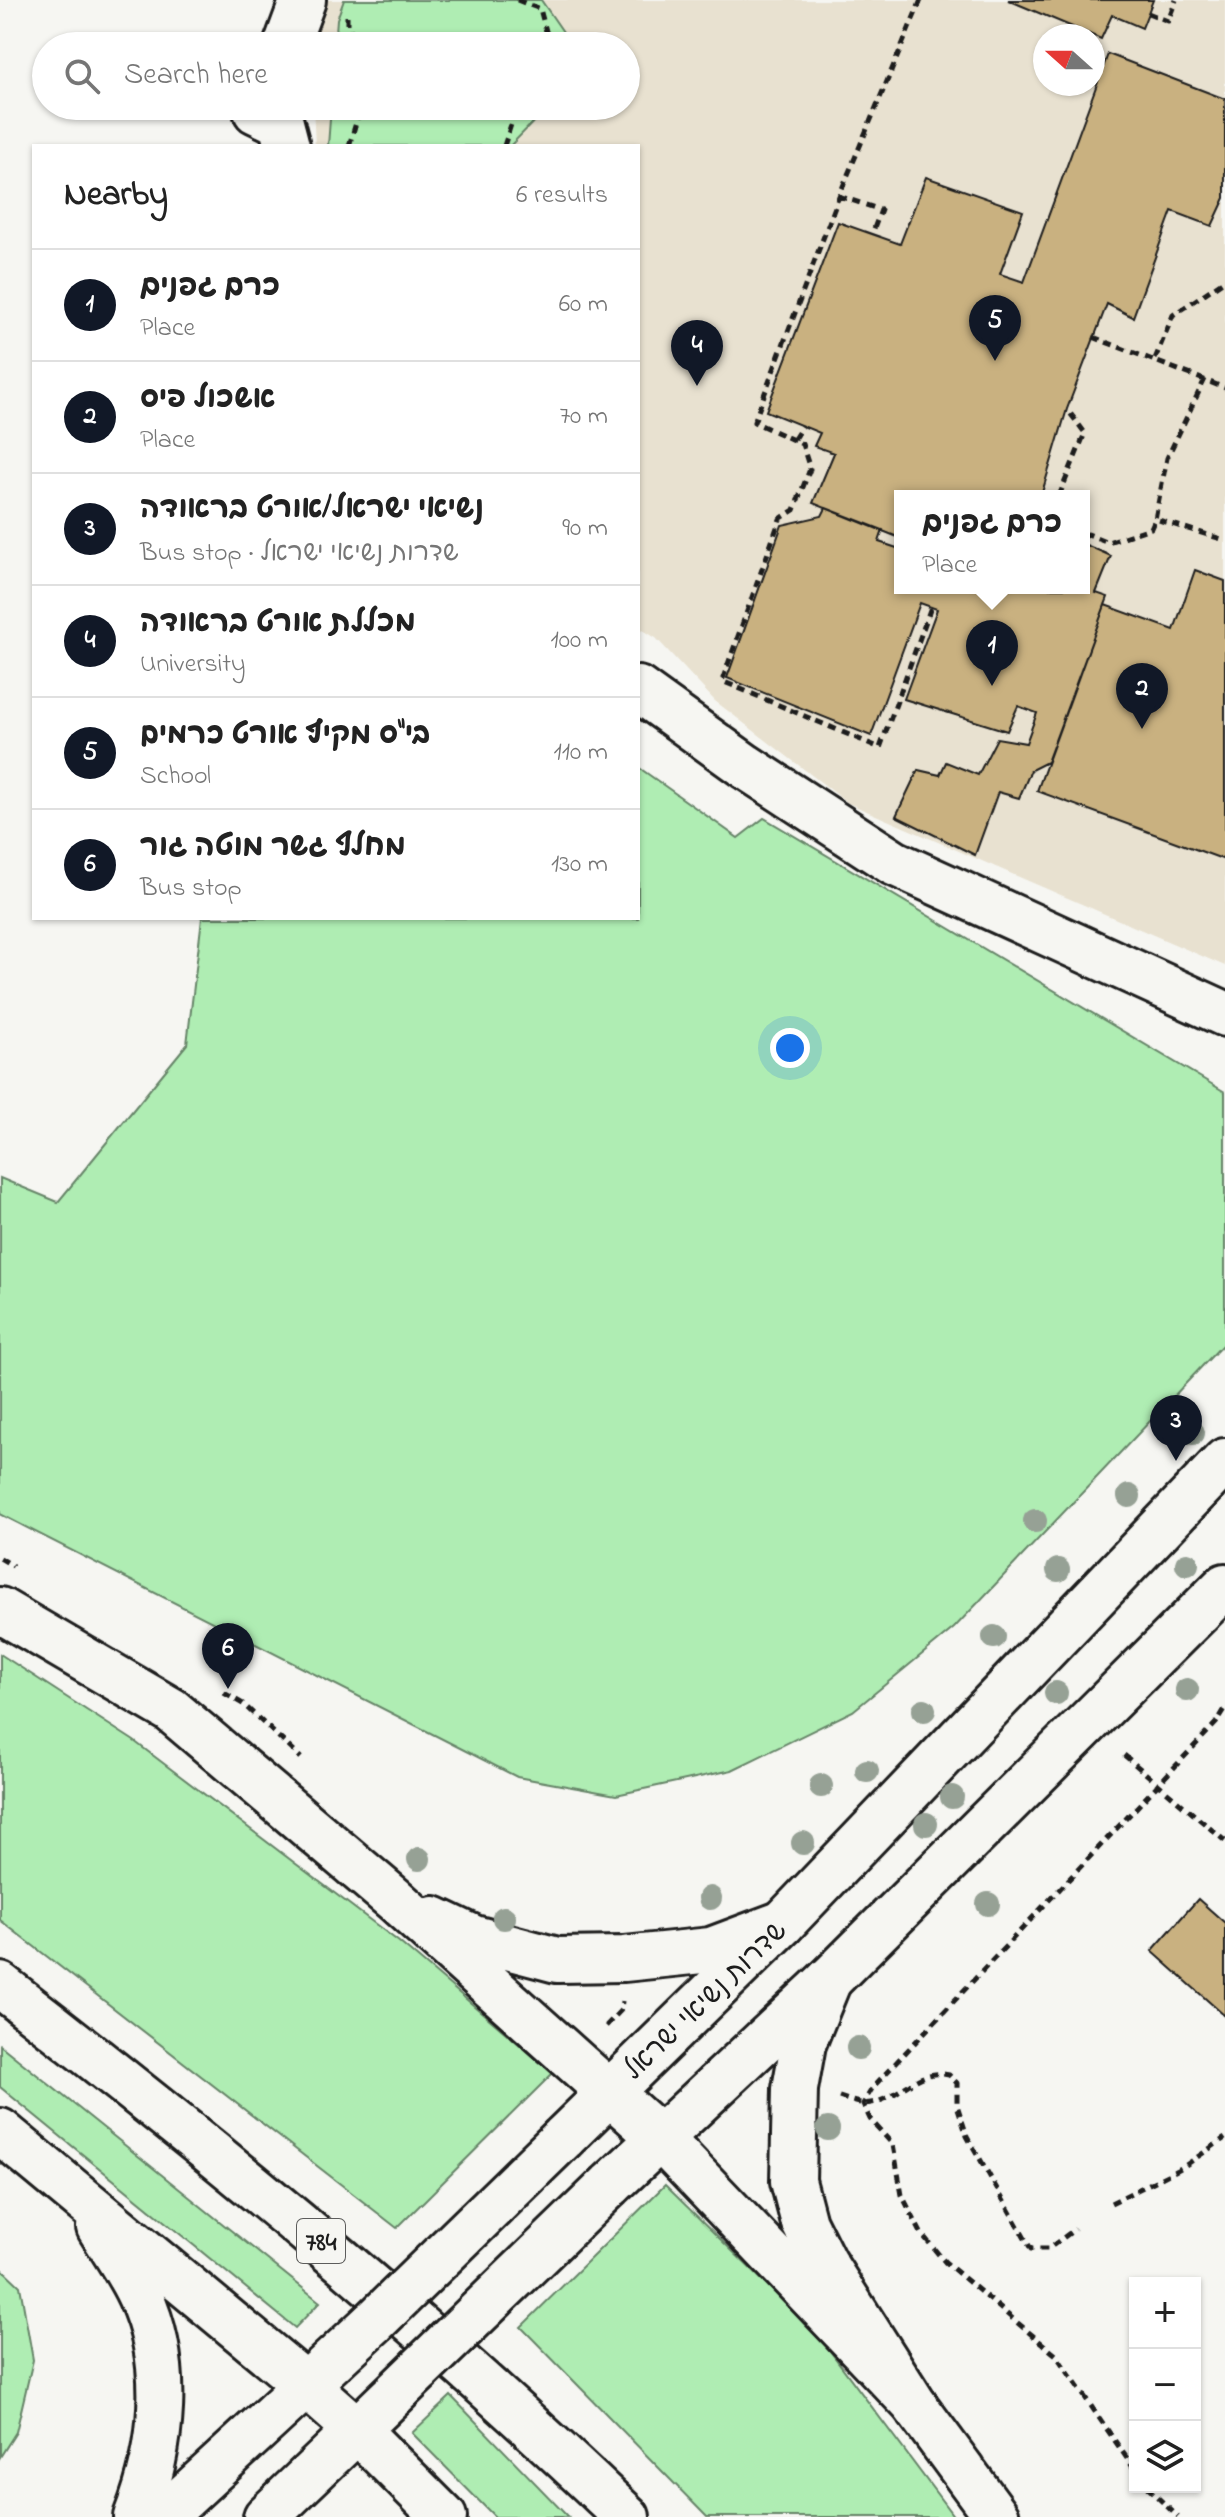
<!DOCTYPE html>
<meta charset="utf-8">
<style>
body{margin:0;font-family:"Indie Flower","Playpen Sans Hebrew",sans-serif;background:#f6f6f6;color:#222}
.controls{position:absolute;right:24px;bottom:24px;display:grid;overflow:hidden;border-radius:0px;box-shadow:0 2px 6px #0004}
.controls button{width:72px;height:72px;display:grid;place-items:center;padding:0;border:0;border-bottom:2px solid #e0e0e0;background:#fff;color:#222;font:40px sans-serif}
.compass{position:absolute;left:1033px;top:24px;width:72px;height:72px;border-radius:50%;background:#fff;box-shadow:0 2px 6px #0004;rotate:291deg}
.you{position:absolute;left:790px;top:1048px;width:28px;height:28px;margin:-20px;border:6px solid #fff;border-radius:50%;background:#1a73e8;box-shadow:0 0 0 12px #1a73e833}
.badge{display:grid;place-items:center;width:52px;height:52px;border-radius:50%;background:#111827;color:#fff;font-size:26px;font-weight:700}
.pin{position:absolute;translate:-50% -66px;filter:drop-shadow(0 2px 4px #0008)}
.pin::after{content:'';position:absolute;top:42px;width:28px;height:24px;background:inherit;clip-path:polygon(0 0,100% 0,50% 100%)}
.popup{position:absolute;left:894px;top:490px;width:196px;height:104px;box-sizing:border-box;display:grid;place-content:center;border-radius:0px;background:#fff;filter:drop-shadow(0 2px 6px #0005);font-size:26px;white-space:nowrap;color:#767676}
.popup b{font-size:30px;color:#222}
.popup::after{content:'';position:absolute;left:50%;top:100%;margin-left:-16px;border:16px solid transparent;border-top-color:#fff}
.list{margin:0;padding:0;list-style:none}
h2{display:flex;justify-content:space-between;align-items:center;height:104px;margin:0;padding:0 32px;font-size:34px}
h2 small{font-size:26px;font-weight:400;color:#767676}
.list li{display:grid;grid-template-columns:52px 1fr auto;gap:24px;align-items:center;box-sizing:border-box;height:112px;padding:0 32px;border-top:2px solid #e0e0e0}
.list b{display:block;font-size:30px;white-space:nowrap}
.list p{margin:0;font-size:26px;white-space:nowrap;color:#767676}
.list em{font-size:26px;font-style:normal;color:#767676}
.icon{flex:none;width:44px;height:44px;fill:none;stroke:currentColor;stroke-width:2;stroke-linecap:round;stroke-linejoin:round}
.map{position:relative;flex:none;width:1225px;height:2517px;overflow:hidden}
.search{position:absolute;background:#fff;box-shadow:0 2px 6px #0004;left:32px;top:32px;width:608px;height:88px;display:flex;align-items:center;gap:20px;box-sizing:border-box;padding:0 28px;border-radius:44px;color:#767676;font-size:30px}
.panel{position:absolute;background:#fff;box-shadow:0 2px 6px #0004;left:32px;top:144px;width:608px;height:776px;border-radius:0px}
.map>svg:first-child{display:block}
</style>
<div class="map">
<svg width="1225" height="2517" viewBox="0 0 1225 2517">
<rect width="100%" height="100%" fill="#f6f6f2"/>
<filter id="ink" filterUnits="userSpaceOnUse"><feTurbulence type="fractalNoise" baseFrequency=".0125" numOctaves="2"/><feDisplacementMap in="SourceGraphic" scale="16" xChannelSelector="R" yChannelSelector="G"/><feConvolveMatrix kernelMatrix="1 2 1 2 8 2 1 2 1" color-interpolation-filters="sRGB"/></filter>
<g filter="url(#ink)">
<path fill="#e8e1d0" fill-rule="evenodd" d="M286 0H1225V966L848 803 715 701 656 638 638 627V146H315L313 106H626V46H290ZM1045 36H1093V84H1045ZM900 496H1084V588H900Z"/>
<path fill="#afedb3" stroke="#668468" stroke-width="2" d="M344 0H541L572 45 335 46 337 19Z
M331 106H549L510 146H328Z
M638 767 738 838 764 818 1225 1092V1342L954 1628 853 1711 732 1770 616 1795 517 1777 0 1514V1178L58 1202 187 1044 202 918H638Z
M0 1654 134 1741 399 1942 553 2073 397 2228 0 1920Z
M0 2045 320 2302 295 2328 0 2087Z
M665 2185 818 2335 954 2517H707L521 2327Z
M0 2267 20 2286 33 2360 16 2432 0 2457Z
M451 2396 568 2517H495L412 2433Z"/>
<path fill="#c9b180" stroke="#1c1c1c" stroke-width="2" d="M1008 0H1153L1142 28 1112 15 1101 39Z
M1108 54 1225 99V198L1212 226 1172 211 1133 317 1107 304 1067 409 1041 496H900V538L813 503 834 453 814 446 820 433 766 411 838 222 900 244 926 177 1023 211 1000 274 1024 282Z
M826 508 883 530 879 542 900 549V588H1084V544L1111 556 1096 593 1108 597 1047 762 1031 770 1019 798 998 792 975 855 896 816 918 770 940 775 946 762 978 775 997 738 1026 743 1037 713 1018 706 1007 731 904 699 937 609 920 603 871 736 727 678 782 525 822 516Z
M1195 570 1225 581V860L1037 791 1105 605 1174 630Z
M1198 1899 1225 1923V2016L1152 1951Z"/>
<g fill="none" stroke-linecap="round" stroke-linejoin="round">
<defs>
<path id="minor" d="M286 46 303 0
M256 111 281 123 287 146
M638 689 745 766 894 863 1225 1014"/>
<path id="tertiary" d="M163 2517 306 2385
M266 2517 357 2430"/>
<path id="secondary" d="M563 2138 783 1923 1225 1461
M610 2185 829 1980 1225 1586
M306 2385 374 2322
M357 2430 420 2369"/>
<path id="primary" d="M0 1610 171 1710 394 1899 659 2137 913 2403
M434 1919 474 1938 557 1960 624 1959 711 1950 783 1923
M829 1980 803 2044 795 2089 793 2181 804 2223 824 2263 913 2403 997 2517
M0 1985C217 2153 429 2327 627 2517
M0 2131 306 2385 357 2430 444 2517
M99 2227C113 2250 129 2272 140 2296 172 2365 163 2448 136 2517"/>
</defs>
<use href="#minor" stroke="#1c1c1c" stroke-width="50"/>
<use href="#tertiary" stroke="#1c1c1c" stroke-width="50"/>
<use href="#secondary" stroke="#1c1c1c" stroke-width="50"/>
<use href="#primary" stroke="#1c1c1c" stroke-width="50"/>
<path stroke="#1c1c1c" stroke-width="5" stroke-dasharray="8 6" stroke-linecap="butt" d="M517 0 540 9 550 46
M921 0 839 196 754 422 802 444 810 469 794 510 780 519 722 681 880 748 931 607
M1148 13 1168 21 1176 0
M347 16V24L360 46
M349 146 361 106
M504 146 517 106
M839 196 881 210 872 234
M1093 337 1225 388
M1155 359 1173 315 1225 280
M1205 379 1167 458 1155 519 1225 540
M794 439 802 426
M1059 496 1085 433 1067 409
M1084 536 1088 534 1108 542 1151 528 1155 519
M0 1558 13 1566
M224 1693 243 1704 301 1758
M1124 1755 1225 1841
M606 2026 621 2010 622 2001
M839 2097C850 2100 861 2105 871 2103 900 2099 917 2067 949 2075L957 2083V2105L967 2136 1031 2249H1048L1075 2229
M1111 2203 1183 2167 1225 2138
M1135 2470 1056 2355 945 2262 921 2233 902 2195 893 2145 870 2119 863 2104 873 2087 1217 1722 1225 1709
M1147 2487 1178 2517"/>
<use href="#minor" stroke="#f6f6f2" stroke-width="44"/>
<use href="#tertiary" stroke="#f6f6f2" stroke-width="44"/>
<use href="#secondary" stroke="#f6f6f2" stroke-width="44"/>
<use href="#primary" stroke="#f6f6f2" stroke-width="44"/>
<defs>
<path id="secondary-bridge" d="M374 2322 563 2138
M420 2369 610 2185"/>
</defs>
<use href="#secondary-bridge" stroke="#1c1c1c" stroke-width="50" stroke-linecap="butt"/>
<use href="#secondary-bridge" stroke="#f6f6f2" stroke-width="44"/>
</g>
<g fill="#96a195">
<circle cx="1193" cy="1433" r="12"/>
<circle cx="1129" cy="1496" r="12"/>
<circle cx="1035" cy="1521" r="12"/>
<circle cx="1187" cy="1564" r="12"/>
<circle cx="1058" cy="1570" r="12"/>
<circle cx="994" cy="1637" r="12"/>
<circle cx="1187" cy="1690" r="12"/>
<circle cx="1056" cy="1693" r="12"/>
<circle cx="924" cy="1710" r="12"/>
<circle cx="867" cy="1771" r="12"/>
<circle cx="821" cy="1786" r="12"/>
<circle cx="952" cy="1797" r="12"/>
<circle cx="926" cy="1824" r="12"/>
<circle cx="803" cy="1843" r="12"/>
<circle cx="419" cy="1859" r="12"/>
<circle cx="710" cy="1898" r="12"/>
<circle cx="988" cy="1904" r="12"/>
<circle cx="504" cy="1918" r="12"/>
<circle cx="858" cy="2048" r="12"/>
<circle cx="828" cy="2129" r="12"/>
</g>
</g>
<g text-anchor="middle" stroke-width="8" stroke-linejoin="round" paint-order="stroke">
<rect fill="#f6f6f2" stroke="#5d5d5c" stroke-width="2" x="297" y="2219" width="48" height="44" rx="6"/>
<g font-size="26" font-weight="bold" fill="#1c1c1c">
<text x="321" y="2250">784</text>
</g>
<g font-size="28" fill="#1c1c1c" stroke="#f6f6f2">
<text transform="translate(704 1999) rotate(-44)" y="10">שדרות נשיאי ישראל</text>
</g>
</g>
</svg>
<div class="controls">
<button>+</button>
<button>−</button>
<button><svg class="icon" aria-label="layers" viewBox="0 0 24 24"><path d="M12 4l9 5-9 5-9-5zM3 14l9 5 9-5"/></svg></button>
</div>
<svg class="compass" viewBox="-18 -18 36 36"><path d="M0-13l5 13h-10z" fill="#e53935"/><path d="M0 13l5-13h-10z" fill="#767676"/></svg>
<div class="you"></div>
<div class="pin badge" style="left:992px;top:686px">1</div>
<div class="popup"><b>כרם גפנים</b>Place</div>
<div class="pin badge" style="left:1142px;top:729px">2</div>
<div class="pin badge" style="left:1176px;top:1461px">3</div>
<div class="pin badge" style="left:697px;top:386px">4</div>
<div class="pin badge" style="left:995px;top:361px">5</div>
<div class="pin badge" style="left:228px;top:1689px">6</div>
<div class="search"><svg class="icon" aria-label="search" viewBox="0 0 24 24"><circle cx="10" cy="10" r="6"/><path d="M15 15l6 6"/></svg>Search here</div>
<section class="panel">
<h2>Nearby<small>6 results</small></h2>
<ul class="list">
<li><span class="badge">1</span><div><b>כרם גפנים</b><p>Place</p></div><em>60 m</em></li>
<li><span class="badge">2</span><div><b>אשכול פיס</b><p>Place</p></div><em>70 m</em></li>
<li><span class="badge">3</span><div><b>נשיאי ישראל/אורט בראודה</b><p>Bus stop · שדרות נשיאי ישראל</p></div><em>90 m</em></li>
<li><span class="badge">4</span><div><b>מכללת אורט בראודה</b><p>University</p></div><em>100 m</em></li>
<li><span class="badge">5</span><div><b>בי&quot;ס מקיף אורט כרמים</b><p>School</p></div><em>110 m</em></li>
<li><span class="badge">6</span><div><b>מחלף גשר מוטה גור</b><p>Bus stop</p></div><em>130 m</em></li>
</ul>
</section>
</div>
